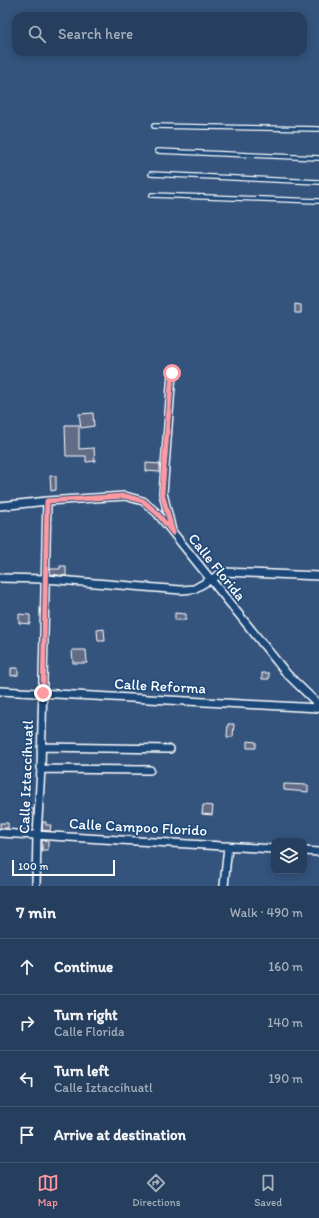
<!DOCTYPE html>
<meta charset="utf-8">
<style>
body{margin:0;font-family:Itim,sans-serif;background:#2f4664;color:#f1f3f6}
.controls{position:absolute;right:12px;bottom:12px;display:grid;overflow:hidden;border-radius:8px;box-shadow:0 2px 10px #0003}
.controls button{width:36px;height:36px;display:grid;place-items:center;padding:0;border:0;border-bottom:1px solid #435873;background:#273f5e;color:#f1f3f6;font:20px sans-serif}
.scale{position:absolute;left:12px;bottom:10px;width:103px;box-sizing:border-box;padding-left:4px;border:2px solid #fff;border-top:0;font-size:11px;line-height:14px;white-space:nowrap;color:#fff;-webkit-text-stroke:3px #1f4a7a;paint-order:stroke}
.stop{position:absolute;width:12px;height:12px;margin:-9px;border:3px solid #ff9aa2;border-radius:50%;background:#fff}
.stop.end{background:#ff9aa2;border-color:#fff;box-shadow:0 1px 4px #0008}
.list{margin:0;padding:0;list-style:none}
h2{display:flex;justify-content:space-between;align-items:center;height:52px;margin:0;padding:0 16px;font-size:17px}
h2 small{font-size:13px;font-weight:400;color:#a4afbc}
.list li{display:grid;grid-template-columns:26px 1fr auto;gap:12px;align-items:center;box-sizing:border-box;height:56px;padding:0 16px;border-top:1px solid #435873}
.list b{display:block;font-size:15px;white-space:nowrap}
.list p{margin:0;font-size:13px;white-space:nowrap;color:#a4afbc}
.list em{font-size:13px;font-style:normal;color:#a4afbc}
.icon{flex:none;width:22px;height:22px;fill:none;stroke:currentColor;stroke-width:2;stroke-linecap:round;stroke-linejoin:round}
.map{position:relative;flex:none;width:319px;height:886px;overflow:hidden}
.search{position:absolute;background:#273f5e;box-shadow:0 2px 10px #0003;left:12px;right:12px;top:12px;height:44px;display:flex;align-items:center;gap:10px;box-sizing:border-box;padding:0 14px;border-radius:12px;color:#a4afbc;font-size:15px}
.sheet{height:276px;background:#273f5e}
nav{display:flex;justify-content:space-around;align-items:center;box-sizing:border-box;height:56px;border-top:1px solid #435873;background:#273f5e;font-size:11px;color:#a4afbc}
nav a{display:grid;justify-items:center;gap:2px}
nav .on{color:#ff9aa2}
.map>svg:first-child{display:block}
</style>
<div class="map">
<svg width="319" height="886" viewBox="0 0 319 886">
<rect width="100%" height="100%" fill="#34547e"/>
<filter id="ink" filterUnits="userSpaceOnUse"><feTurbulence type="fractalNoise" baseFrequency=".025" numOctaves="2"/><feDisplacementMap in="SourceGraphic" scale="8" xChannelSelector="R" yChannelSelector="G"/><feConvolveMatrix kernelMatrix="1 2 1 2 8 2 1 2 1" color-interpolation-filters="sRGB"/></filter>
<g filter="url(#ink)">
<path fill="#646c87" stroke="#fff" d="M295 304 301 305V313H295Z
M93 413 94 426 81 428 79 414Z
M65 425H79V449L94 448 95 461 86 462V456H66Z
M146 463 160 464V472L146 471Z
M50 476H56V490L51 491Z
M60 566H66V576L50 574V569H60Z
M175 613 186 614V620H175Z
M19 614 30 615V624L19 623Z
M104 629 105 641H98L97 630Z
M72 650H86L87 663H73Z
M11 668H18V675L11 676Z
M262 673H269V679H262Z
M228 724H234L233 737H227Z
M247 741 256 742V748H247Z
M284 784 308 785V792L284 790Z
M203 805 213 806 212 815 202 814Z
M22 809H34L33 814H22Z
M43 822H46V825H51L50 831 42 830Z
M0 823H8V828H0Z
M42 840 48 841V850H42Z"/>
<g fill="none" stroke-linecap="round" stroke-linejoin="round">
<defs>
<path id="service" d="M154 126 319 129
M157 151 319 158
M151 174 319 182
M152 195 319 201"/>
<path id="minor" d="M172 373 163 493 172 531
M0 506 47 501 125 496 143 501 157 513 287 674 319 705
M0 578 46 579 181 590 194 589 224 572 319 576
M0 691 319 708
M41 747 170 749
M41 769 150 770
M0 833 274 849
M304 851 319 852
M36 886 37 835 41 769 47 501
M224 886 228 846"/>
</defs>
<use href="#service" stroke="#fff" stroke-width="6"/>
<use href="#minor" stroke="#fff" stroke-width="10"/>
<use href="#service" stroke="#1f4a7a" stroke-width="3.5"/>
<use href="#minor" stroke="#1f4a7a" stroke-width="7"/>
</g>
</g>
<g fill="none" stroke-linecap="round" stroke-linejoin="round" filter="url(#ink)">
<path stroke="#ff9aa2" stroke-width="5" d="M43 693 47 501 125 496 143 501 157 513 173 533 162 493 172 373"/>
</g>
<g text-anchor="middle" stroke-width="3.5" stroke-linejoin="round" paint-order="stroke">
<g font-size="15" fill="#fff" stroke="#1f4a7a">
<text transform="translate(217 567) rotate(51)" y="5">Calle Florida</text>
<text transform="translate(160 686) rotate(3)" y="5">Calle Reforma</text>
<text transform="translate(26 777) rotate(-88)" y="5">Calle Iztaccíhuatl</text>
<text transform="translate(138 827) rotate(3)" y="5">Calle Campoo Florido</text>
</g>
</g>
</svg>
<div class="controls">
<button><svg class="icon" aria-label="layers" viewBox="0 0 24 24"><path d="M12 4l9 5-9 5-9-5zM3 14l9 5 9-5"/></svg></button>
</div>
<div class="scale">100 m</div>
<div class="stop" style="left:172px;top:373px"></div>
<div class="stop end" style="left:43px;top:693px"></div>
<div class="search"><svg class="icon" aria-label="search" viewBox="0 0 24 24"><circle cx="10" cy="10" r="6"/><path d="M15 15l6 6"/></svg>Search here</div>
</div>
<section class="sheet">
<h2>7 min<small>Walk · 490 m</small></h2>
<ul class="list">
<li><svg class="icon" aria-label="ahead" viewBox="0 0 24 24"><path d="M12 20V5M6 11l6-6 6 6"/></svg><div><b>Continue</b></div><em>160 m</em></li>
<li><svg class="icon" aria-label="right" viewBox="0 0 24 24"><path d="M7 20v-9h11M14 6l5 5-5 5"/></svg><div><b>Turn right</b><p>Calle Florida</p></div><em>140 m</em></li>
<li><svg class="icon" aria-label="left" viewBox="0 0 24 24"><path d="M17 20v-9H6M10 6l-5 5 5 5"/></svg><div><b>Turn left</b><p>Calle Iztaccíhuatl</p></div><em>190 m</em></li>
<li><svg class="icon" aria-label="arrive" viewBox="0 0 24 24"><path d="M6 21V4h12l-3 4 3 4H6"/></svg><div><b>Arrive at destination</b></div></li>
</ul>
</section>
<nav>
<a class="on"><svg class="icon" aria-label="map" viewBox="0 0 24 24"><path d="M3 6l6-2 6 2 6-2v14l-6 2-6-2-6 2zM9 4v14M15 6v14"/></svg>Map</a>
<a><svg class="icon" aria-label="directions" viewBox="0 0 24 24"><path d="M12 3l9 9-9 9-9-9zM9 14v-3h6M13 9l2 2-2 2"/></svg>Directions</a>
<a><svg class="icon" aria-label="saved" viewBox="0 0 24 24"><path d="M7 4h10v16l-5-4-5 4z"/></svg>Saved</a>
</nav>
